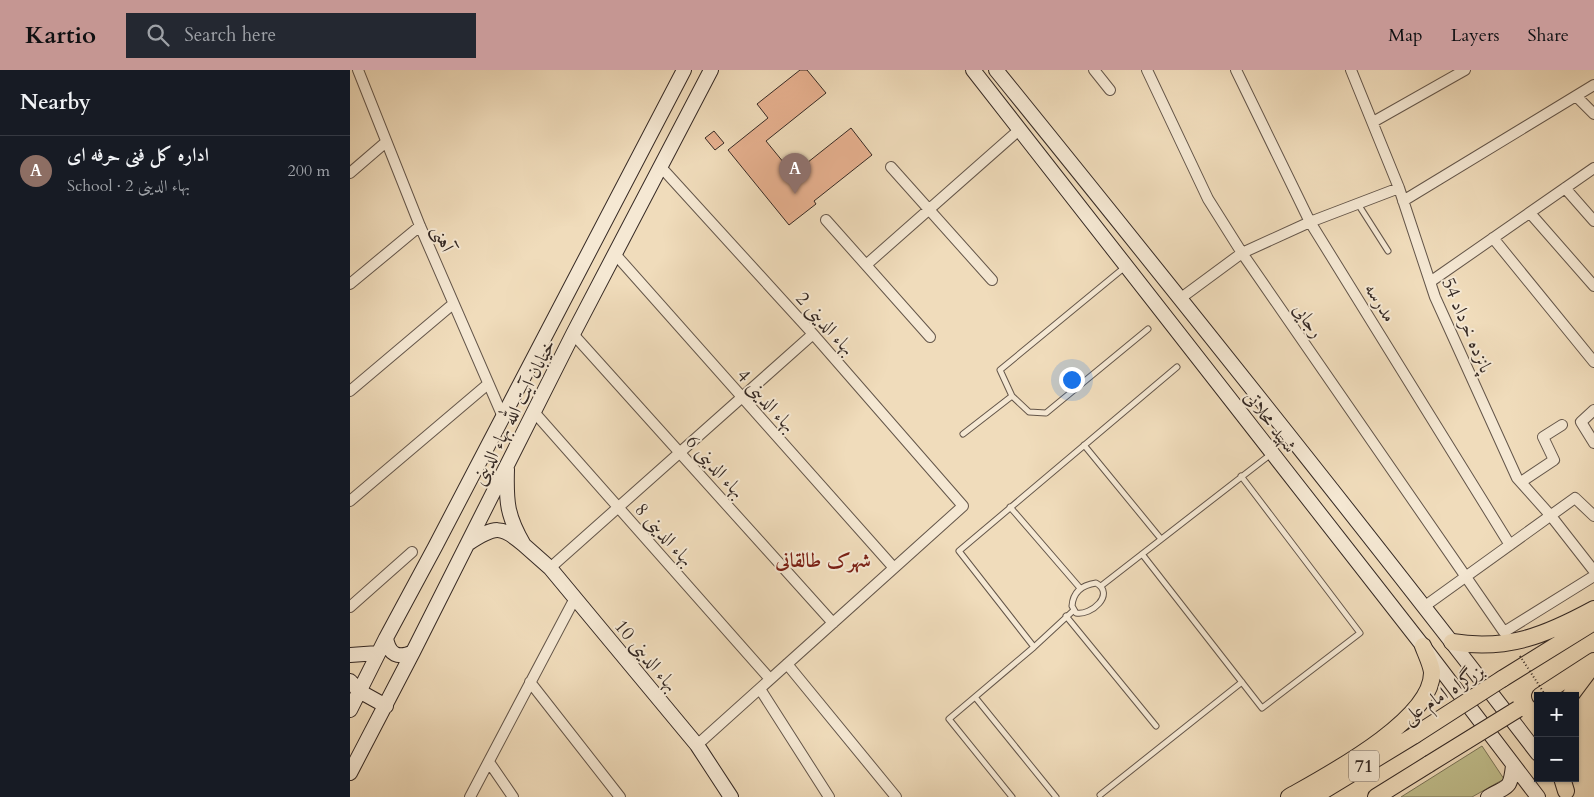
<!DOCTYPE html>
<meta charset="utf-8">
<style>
body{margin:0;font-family:Cardo,Amiri,serif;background:#242831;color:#f1f3f6}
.controls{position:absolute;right:15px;bottom:15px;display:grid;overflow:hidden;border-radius:0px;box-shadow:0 1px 4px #0004}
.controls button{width:45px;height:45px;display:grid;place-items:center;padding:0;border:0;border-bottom:1px solid #363941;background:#171b24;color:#f1f3f6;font:25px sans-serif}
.you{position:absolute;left:721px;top:309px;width:18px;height:18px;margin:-12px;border:4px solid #fff;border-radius:50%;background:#1a73e8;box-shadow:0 0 0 8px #1a73e833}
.badge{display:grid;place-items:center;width:32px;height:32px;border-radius:50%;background:#c59692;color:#fff;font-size:16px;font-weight:700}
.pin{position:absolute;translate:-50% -41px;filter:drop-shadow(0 1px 2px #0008)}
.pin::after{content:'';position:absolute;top:26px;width:18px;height:15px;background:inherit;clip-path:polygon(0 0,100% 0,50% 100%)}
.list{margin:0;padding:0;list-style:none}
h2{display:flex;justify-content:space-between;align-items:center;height:65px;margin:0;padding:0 20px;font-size:21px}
h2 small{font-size:16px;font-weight:400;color:#9ea1a6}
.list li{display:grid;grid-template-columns:32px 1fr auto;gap:15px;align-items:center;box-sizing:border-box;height:70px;padding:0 20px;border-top:1px solid #363941}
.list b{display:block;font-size:19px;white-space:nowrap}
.list p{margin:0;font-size:16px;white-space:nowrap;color:#9ea1a6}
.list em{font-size:16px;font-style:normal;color:#9ea1a6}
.icon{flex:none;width:28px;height:28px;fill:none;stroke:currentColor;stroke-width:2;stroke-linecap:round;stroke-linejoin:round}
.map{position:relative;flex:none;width:1244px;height:727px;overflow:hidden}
header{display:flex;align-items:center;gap:30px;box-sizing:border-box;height:70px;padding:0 25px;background:#c59692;color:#111}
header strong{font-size:24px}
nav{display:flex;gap:28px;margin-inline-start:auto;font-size:18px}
.search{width:350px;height:45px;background:#242831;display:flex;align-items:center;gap:12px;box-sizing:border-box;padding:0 18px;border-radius:0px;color:#9ea1a6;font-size:19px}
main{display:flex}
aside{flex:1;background:#171b24}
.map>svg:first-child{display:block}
</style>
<header>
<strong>Kartio</strong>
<div class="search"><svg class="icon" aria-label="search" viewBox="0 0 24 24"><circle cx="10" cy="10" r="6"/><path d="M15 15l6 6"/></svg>Search here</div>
<nav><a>Map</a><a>Layers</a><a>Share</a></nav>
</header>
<main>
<aside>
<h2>Nearby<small></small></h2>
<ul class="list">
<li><span class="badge" style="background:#8d6e63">A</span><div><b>اداره کل فنی حرفه ای</b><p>School · بهاء الدینی 2</p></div><em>200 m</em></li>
</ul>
</aside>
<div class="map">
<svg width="1244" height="727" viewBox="0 0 1244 727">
<rect width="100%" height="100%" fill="#f0dcbb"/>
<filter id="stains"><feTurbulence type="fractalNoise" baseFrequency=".004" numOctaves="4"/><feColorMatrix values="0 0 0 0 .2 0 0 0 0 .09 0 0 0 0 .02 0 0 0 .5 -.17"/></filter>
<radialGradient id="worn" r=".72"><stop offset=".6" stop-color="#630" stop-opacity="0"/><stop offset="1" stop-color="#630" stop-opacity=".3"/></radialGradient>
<path fill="#c0be8c" stroke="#7a7458" d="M1132 676 1154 709 1122 727H1051Z"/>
<path fill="#e7b190" stroke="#352924" d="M450 0H457L476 23 416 71 443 104 501 58 522 85 464 131 466 134 439 155 378 80 418 48 407 34Z
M364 61 374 73 365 80 355 68Z"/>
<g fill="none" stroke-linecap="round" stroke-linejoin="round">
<defs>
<path id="service" d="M1008 134 1038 181
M775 197 650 300 662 326 679 342 696 343 798 259
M613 364 662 326
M734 375 811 469
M660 437 730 518
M792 484 912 638 1010 563 891 406
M746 513C766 524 741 546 726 543L722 536C723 522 732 515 746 513Z
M751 516 921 384
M716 546 806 656
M684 577 609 481 827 297
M625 627 706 727
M750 725 892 612
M662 727 599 649 684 577 724 540"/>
<path id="minor" d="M8 0 70 156 153 347
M744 0 760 20
M797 0 858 129 892 183 1154 562 1244 506
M886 0 960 152 1160 475
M1001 0 1049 118 1085 227 1167 408 1201 446 1244 501
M1226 26 1244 44
M1023 52 1115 0
M310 96 463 264 613 436 347 675
M541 97 642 210
M0 103 36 72
M1215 118 1244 151
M1053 131 1244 15
M1180 143 1244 216
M476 150 580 267
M1143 168 1244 292
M265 184 544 498
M516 195 669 60
M1080 212 1244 98
M0 214 70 156
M831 228 892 183 960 152 1049 118
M223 264 483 553
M0 321 103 234
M1244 340 1231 352 1244 373
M184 342 420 609
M1171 412 1204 390 1193 367 1212 355
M0 431 138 314
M200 498 463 264
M1075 536 1225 428 1244 446
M0 537 62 482
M437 594 546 727
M180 612 270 727
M410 619 479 727
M139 692 163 727
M120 727 225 528"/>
<path id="secondary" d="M623 0 1073 576 1188 727
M646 0C829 226 1011 453 1188 684
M119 473C145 456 151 455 174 475 157 446 156 432 157 399
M174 475 200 498 347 675 381 727
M36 568C39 585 48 589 63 582
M0 585 28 583
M0 611 9 621 36 636
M0 640 36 568 85 477 334 0
M0 703 63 582 223 264 361 0
M1138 727C1158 715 1160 721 1163 696"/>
<path id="trunk" d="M1102 572C1158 581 1196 565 1244 539
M1152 609 1244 552
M1190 626 1244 591
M1220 626 1241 598
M1212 708 1216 721
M939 727C976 706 1083 650 1082 602 1081 594 1076 584 1073 576
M963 727 1065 665
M1026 727 1079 694"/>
</defs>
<use href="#service" stroke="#64564a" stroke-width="7"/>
<use href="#minor" stroke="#64564a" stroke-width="12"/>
<use href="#secondary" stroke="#352924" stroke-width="16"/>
<use href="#trunk" stroke="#352924" stroke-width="18"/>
<use href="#service" stroke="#f5e8d3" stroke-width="5"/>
<use href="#minor" stroke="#f5e8d3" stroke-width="10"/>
<use href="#secondary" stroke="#f5e8d3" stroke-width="14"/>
<use href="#trunk" stroke="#f0dcbb" stroke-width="16"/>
<defs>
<path id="trunk-bridge" d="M1065 665 1152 609
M1079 694 1168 639"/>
</defs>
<use href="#trunk-bridge" stroke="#352924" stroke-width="18" stroke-linecap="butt"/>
<path stroke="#352924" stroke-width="2" stroke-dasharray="1 2.5" stroke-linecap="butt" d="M1170 586 1196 626"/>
<use href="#trunk-bridge" stroke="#f0dcbb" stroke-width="16"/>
</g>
<g text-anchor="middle" stroke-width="4" stroke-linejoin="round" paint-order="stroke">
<rect fill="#f5e8d3" stroke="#6f6258" stroke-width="1" x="999" y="680.5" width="30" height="31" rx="4"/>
<g font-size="18" font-weight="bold" fill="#352924">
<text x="1014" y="702">71</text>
</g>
<g font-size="19" fill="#352924" stroke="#f5e8d3">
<text transform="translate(94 168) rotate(67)" y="7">آهنی</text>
<text transform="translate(1031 232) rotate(58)" y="7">مدرسه</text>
<text transform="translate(959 250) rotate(55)" y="7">رجایی</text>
<text transform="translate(476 253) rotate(48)" y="7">بهاء الدینی 2</text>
<text transform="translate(1118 255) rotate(67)" y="7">پانزده خرداد 54</text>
<text transform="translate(417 330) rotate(48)" y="7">بهاء الدینی 4</text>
<text transform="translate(163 342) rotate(-63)" y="7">خیابان آیت الله بهاء الدینی</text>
<text transform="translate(921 351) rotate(52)" y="7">شهید محلاتی</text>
<text transform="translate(366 396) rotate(48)" y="7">بهاء الدینی 6</text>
<text transform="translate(315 464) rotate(48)" y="7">بهاء الدینی 8</text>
<text transform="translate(297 585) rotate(50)" y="7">بهاء الدینی 10</text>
<text transform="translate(1093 623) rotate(-33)" y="7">بزرگراه امام علی</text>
</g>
<g font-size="20" font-weight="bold" fill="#7a1f14" stroke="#f5e8d3">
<text x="473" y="497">شهرک طالقانی</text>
</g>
</g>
<rect width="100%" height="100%" filter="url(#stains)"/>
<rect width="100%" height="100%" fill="url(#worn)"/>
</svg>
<div class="controls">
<button>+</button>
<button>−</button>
</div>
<div class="you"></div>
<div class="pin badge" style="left:445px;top:124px;background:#8d6e63">A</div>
</div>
</main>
